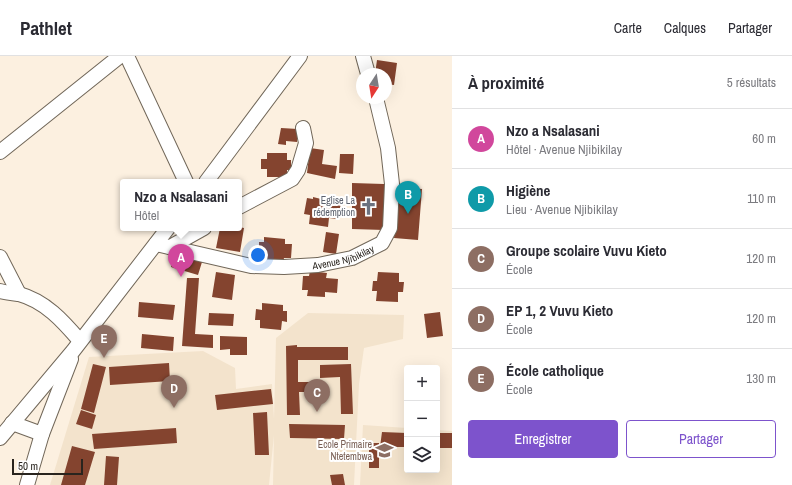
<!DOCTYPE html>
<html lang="fr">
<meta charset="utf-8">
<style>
body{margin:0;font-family:"Archivo Narrow",sans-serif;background:#f7f7f7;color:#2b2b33}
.controls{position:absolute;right:12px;bottom:12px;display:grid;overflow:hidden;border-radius:4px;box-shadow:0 4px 16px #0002}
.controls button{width:36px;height:36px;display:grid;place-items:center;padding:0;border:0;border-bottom:1px solid #e1e1e2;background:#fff;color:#2b2b33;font:20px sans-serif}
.compass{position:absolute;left:356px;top:12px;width:36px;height:36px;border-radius:50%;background:#fff;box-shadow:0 4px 16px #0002;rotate:192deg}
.scale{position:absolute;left:12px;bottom:10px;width:71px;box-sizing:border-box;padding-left:4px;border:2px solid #29241e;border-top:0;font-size:11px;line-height:14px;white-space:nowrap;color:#29241e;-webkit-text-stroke:3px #fff;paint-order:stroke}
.you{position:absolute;left:258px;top:199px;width:14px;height:14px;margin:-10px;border:3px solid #fff;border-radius:50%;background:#1a73e8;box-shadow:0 0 0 6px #1a73e833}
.badge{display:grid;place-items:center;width:26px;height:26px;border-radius:50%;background:#7d53cc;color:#fff;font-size:13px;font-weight:700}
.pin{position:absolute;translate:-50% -33px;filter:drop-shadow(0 1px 2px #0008)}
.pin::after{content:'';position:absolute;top:21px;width:14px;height:12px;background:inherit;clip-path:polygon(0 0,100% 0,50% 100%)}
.popup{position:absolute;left:120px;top:123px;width:122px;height:52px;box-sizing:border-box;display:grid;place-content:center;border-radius:4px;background:#fff;filter:drop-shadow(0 1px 3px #0005);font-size:13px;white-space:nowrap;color:#7c7c81}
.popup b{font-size:15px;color:#2b2b33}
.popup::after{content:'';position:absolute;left:50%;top:100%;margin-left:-8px;border:8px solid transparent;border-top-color:#fff}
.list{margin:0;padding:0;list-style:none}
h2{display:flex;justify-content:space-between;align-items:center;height:52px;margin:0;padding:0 16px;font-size:17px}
h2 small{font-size:13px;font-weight:400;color:#7c7c81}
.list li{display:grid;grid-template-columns:26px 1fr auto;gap:12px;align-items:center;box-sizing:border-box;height:60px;padding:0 16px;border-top:1px solid #e1e1e2}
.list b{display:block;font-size:15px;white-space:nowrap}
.list p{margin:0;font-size:13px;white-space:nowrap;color:#7c7c81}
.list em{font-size:13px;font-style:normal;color:#7c7c81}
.actions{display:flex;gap:8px;padding:12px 16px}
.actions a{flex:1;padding:9px 0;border:1px solid #7d53cc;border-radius:4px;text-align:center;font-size:14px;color:#7d53cc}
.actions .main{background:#7d53cc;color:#fff}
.icon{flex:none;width:22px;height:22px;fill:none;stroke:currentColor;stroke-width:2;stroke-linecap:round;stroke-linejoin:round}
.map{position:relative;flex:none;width:452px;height:429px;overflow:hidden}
header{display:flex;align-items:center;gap:24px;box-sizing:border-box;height:56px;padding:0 20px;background:#fff;border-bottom:1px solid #e1e1e2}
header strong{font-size:19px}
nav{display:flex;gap:22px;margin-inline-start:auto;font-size:14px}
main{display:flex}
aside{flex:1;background:#fff}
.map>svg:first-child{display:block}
</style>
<header>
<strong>Pathlet</strong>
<nav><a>Carte</a><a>Calques</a><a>Partager</a></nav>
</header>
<main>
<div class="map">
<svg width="452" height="429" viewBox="0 0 452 429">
<rect width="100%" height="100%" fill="#fcf0e0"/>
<path fill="#f3e3cc" d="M308 257 404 259 403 283 364 292 359 328 354 429H273L274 379 269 429H50L89 301 203 295 235 312 236 333 272 328 274 363 276 282Z
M363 369 407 372V414H437V374L452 375V429H360Z"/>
<path fill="#84442f" d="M377 4 397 7 394 29 386 28V18H375Z
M281 72 298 73 297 86 286 85V89L278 88Z
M310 92 324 94 322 108 337 110 335 123 307 117Z
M267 97H287V104H291V114H287V121H267V113H261V103H267Z
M340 98H354L353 118 339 117Z
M352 127 384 128V174L352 173Z
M398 131 422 133 418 184 394 182Z
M313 141 341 148 338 163 329 162 328 171 309 168 310 159 304 158 307 142 313 143Z
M239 171 244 172 240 196 216 192 220 172Z
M326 176 339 178 336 198 323 196Z
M264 181 285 183V188H292L291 202H284L283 206 263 204V200H259V186H264Z
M176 197 202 206 198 219 171 211Z
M310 215 327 217 326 222 338 223 337 237 325 236V241L307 240 308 234H302L303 220H309Z
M216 216 235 219 232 244 212 241Z
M378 216 399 217V226H404L403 236H398V246L376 245 377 235H372L373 225H377Z
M187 222H199L195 278 213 279V292L182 290Z
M139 246 175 249 173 264 138 261Z
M262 247 283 249V255H287V266L282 265 281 274 260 272V264H255L256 253 262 254Z
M440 256 443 280 427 282 424 258Z
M209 257 234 258 233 270 208 269Z
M142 278 174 281 173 295 141 292Z
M220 280 247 281V299H230V293L220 294Z
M297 289V291H348V304H298V326H317V336H299L300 359H287L286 290Z
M169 307 170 325 110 329 109 311Z
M93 308 106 311 94 357 81 353Z
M351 308 353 358H341L340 321 320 322V309Z
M271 333 273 348 217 354 215 339Z
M81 354 96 359 92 373 76 368Z
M267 356 269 399H255L253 357Z
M289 368 345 369 344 383 290 382Z
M176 372 177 387 94 393 92 378Z
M382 376 407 377V391H380Z
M437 377H452V392H437Z
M369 387H379V412H369Z
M72 390 95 396 85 429H61Z
M106 400 119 401 117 429H104Z
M343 418 345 429H332L330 419Z"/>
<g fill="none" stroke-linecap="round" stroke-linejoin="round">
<defs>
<g id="minor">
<path d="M127 0 186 126"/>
<path d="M363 0 368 18"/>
<path d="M0 96 120 0"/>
<path d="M206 126 300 0"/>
<path d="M239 151 292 123 298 114 306 87 303 72"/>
<path id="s1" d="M156 188 251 210 284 211 318 209 352 202 382 187 390 172 392 128 388 92 376 42"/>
<path d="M170 191 204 172"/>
<path d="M0 201 19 238"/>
<path d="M0 235C6 237 13 237 19 238 45 245 63 265 80 285"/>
<path d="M12 367 42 378"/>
<path d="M0 382 73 295 168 172"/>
<path d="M27 429 42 378 71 303"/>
</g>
</defs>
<use href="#minor" stroke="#716759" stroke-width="16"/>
<use href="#minor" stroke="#fff" stroke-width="14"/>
</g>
<defs>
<symbol id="church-bare" viewBox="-9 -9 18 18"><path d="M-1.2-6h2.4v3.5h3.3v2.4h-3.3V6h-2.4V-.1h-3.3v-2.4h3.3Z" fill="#6b7280" stroke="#fff" stroke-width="2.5" paint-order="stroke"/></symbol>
<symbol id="school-bare" viewBox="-9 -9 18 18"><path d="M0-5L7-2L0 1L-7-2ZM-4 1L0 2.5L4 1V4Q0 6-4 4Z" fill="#8d6e63" stroke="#fff" stroke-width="2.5" paint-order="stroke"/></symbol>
</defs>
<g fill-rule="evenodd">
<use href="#church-bare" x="356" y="138" width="25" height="25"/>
<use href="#school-bare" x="372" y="382" width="25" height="25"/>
</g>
<g text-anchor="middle" stroke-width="4" stroke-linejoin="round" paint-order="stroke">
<g font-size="10" fill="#5b616d" stroke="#fff" text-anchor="end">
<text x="355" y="148">Eglise La<tspan x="355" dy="12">rédemption</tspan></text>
</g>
<g font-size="10" fill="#29241e" stroke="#fff">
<text dy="4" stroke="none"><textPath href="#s1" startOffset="191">Avenue Njibikilay</textPath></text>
</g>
<g font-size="10" fill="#785e54" stroke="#fff" text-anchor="end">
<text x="372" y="392">Ecole Primaire<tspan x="372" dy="12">Ntetembwa</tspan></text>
</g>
</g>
</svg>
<div class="controls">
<button>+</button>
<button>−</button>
<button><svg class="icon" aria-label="layers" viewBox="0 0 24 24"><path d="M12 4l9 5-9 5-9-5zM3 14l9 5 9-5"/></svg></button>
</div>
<svg class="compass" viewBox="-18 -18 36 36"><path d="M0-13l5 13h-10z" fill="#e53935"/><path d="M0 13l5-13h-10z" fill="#7c7c81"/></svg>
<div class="scale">50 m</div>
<div class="you"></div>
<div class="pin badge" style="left:181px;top:221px;background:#d1479c">A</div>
<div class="popup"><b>Nzo a Nsalasani</b>Hôtel</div>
<div class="pin badge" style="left:408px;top:158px;background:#0f9aa8">B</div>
<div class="pin badge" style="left:317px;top:356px;background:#8d6e63">C</div>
<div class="pin badge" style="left:174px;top:352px;background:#8d6e63">D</div>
<div class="pin badge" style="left:104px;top:302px;background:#8d6e63">E</div>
</div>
<aside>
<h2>À proximité<small>5 résultats</small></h2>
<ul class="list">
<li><span class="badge" style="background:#d1479c">A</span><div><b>Nzo a Nsalasani</b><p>Hôtel · Avenue Njibikilay</p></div><em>60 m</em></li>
<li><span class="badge" style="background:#0f9aa8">B</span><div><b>Higiène</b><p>Lieu · Avenue Njibikilay</p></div><em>110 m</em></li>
<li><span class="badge" style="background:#8d6e63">C</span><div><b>Groupe scolaire Vuvu Kieto</b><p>École</p></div><em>120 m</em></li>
<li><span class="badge" style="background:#8d6e63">D</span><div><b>EP 1, 2 Vuvu Kieto</b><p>École</p></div><em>120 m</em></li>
<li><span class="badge" style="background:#8d6e63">E</span><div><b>École catholique</b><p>École</p></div><em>130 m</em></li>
</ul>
<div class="actions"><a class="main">Enregistrer</a><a>Partager</a></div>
</aside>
</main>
